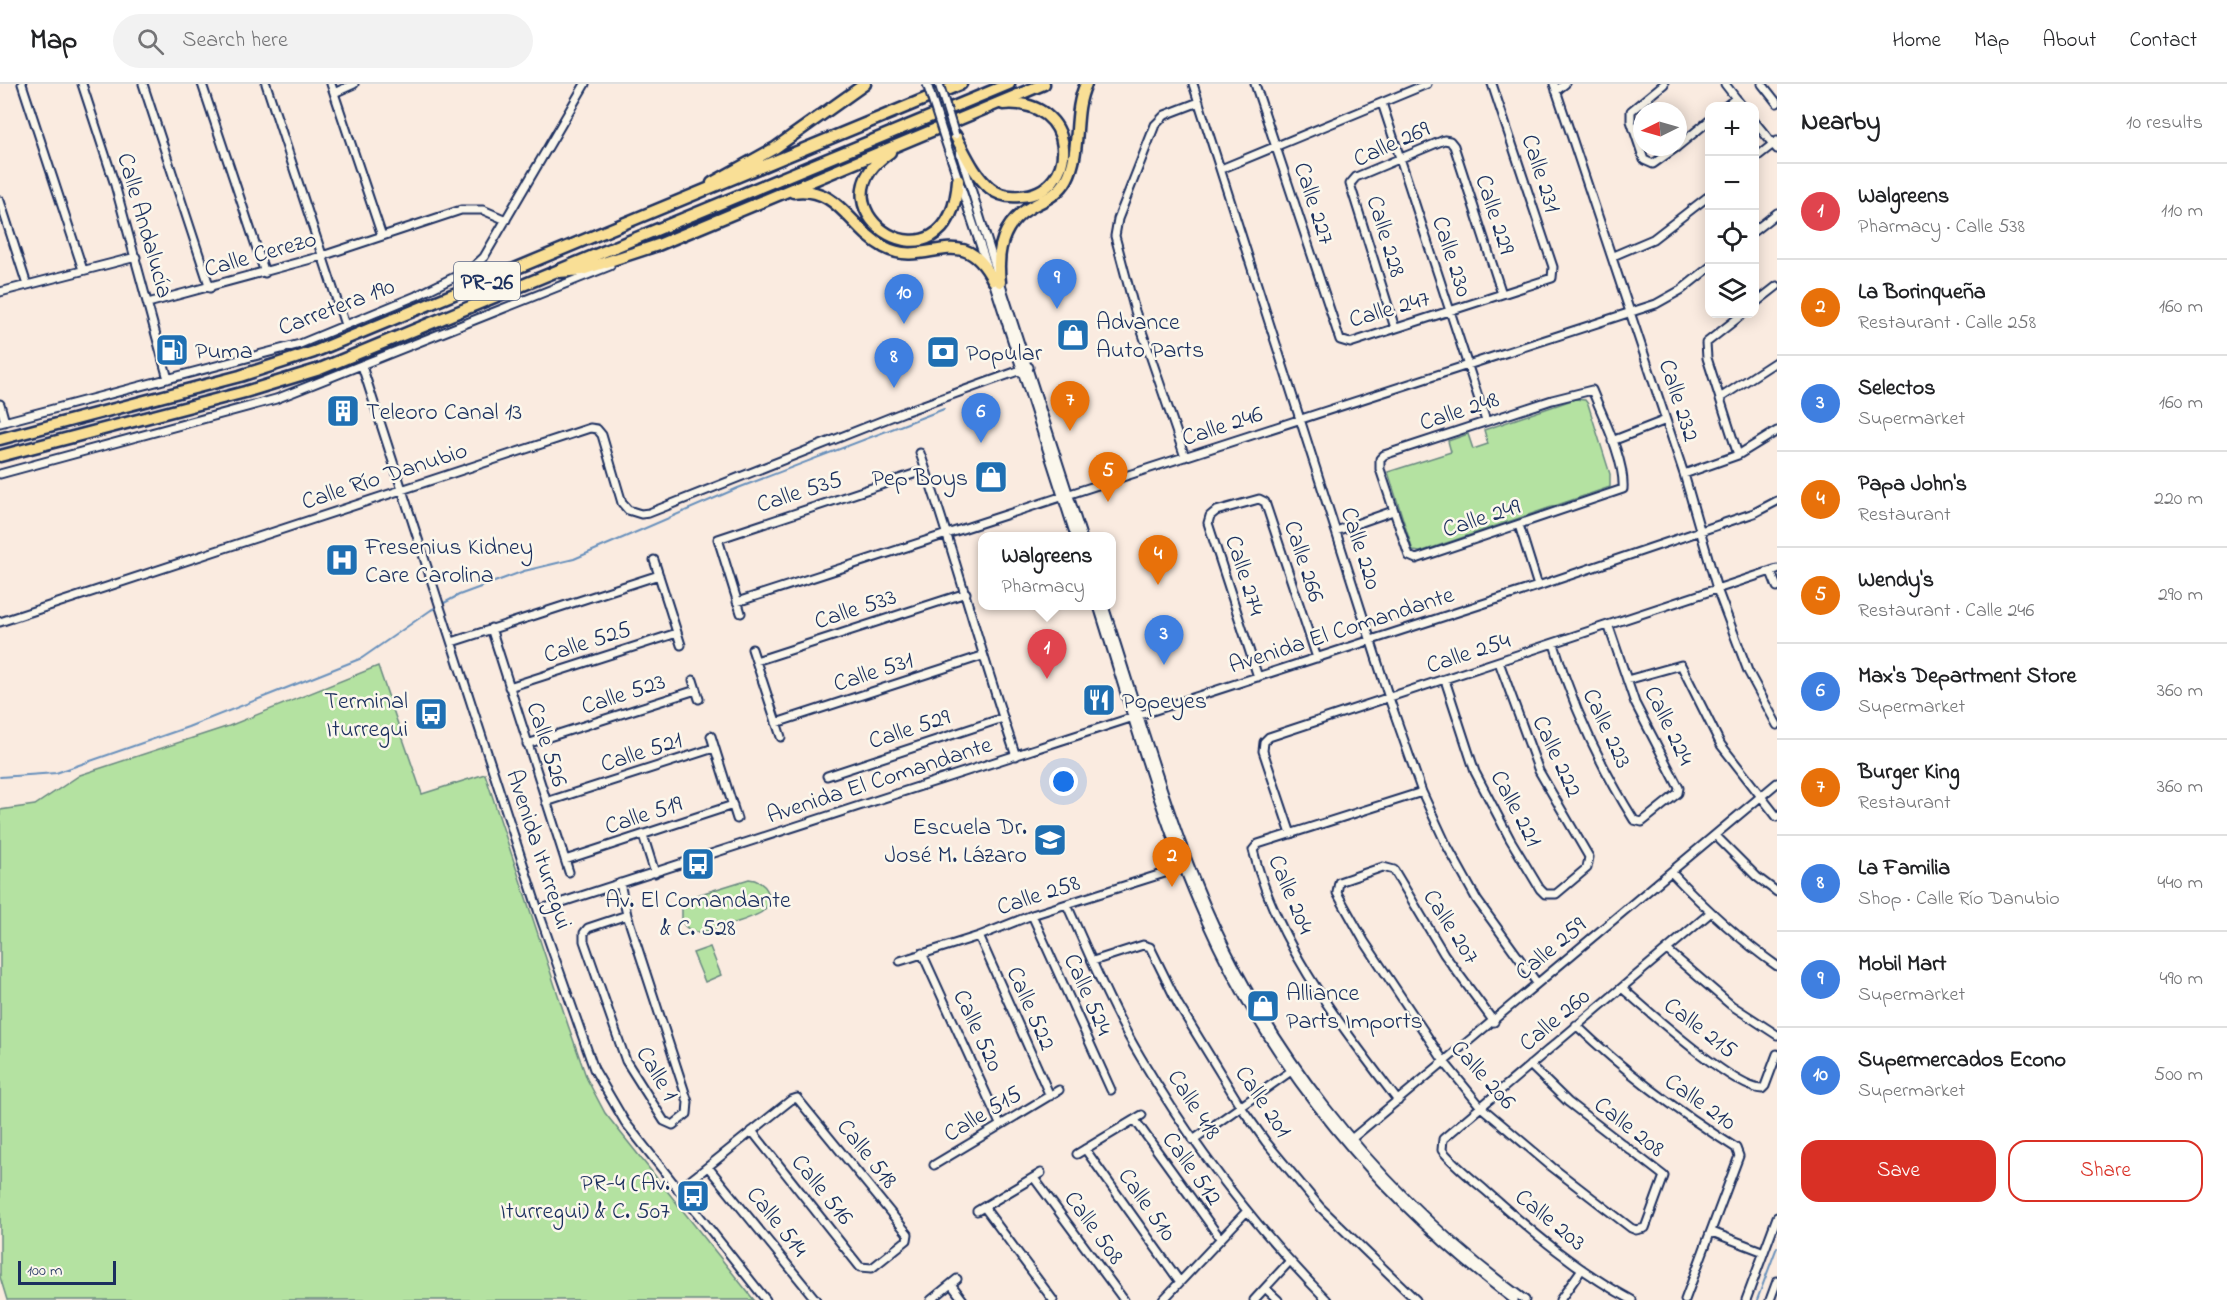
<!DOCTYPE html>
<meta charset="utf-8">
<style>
body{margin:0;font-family:"Indie Flower",sans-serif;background:#f2f2f2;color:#202124}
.controls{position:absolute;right:18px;top:18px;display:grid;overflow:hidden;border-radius:12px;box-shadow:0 3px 15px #0003}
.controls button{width:54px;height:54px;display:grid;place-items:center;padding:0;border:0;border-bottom:2px solid #e0e0e0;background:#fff;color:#202124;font:30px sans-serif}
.compass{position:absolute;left:1633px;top:18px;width:54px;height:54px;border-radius:50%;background:#fff;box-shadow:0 3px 15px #0003;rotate:265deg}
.scale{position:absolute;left:18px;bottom:15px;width:98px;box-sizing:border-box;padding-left:6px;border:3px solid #1b2f5e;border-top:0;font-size:16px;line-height:21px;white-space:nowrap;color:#1b2f5e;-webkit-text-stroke:4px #fbf7ec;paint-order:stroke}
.you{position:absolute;left:1064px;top:698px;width:21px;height:21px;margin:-15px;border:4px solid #fff;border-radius:50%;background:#1a73e8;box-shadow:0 0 0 9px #1a73e833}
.badge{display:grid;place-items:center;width:39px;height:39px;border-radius:50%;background:#d93025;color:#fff;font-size:20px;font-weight:700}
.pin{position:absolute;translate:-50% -50px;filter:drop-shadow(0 2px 3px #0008)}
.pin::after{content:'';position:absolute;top:32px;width:21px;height:18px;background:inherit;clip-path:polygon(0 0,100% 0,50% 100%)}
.popup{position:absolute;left:978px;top:448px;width:138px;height:78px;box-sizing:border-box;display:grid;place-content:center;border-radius:12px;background:#fff;filter:drop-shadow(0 2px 4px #0005);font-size:20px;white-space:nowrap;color:#757577}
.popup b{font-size:22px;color:#202124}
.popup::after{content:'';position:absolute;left:50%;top:100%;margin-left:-12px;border:12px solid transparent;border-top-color:#fff}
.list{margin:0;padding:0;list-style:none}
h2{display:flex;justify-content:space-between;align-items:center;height:78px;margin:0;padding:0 24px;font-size:26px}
h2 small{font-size:20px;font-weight:400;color:#757577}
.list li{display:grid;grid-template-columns:39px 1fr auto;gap:18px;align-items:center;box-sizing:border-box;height:96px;padding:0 24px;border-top:2px solid #e0e0e0}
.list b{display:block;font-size:22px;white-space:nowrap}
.list p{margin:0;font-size:20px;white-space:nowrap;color:#757577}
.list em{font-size:20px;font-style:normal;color:#757577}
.actions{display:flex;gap:12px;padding:18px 24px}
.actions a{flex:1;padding:14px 0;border:2px solid #d93025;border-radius:18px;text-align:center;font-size:21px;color:#d93025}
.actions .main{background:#d93025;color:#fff}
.icon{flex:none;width:33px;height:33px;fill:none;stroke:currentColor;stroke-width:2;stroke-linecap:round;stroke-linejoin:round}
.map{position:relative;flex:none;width:1777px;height:1216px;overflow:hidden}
header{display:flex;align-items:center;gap:36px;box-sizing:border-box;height:84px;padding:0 30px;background:#fff;border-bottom:2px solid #e0e0e0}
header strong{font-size:28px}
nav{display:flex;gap:33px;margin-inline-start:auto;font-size:21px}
.search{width:420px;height:54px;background:#f2f2f2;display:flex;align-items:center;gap:15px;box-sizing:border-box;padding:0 21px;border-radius:33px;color:#757577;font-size:22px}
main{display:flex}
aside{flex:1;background:#fff}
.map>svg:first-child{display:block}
</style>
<header>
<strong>Map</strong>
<div class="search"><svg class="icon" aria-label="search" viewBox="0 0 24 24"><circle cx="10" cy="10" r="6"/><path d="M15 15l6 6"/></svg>Search here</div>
<nav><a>Home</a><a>Map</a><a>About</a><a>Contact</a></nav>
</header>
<main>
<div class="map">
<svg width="1777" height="1216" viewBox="0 0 1777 1216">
<rect width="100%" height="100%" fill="#faebe0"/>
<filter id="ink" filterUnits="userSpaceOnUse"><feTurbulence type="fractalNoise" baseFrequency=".0167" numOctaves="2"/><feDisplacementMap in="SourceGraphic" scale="12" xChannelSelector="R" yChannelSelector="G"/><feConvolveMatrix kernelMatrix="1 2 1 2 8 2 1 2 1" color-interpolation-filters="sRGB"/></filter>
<g filter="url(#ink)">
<path fill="#b4e2a1" stroke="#688880" stroke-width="1.5" d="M1575 315 1585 316 1588 320 1610 390V403L1420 468 1413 467 1388 388 1451 368 1448 357 1468 350 1473 365 1488 360 1484 346Z
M378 582 422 710 485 690 568 941 587 995 605 1029 754 1216H7L0 1193V726L35 721 80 691 229 642Z
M749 795C765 796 777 814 763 827 757 833 706 849 697 848 690 848 686 844 682 838V821L691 813Z
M710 863 721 891 705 898 693 869Z"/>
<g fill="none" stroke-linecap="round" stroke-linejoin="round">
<path stroke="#6890bc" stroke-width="2" d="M0 693 56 689 188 643 362 574 431 526 459 511 524 487 574 475 738 404 944 325
M1757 1216 1777 1163"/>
<defs>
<path id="minor" d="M22 0 83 186
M82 0 115 101 168 295
M143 0 210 204
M202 0 265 189
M266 0 345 241
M331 0 382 152
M1193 0 1389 614 1422 708 1446 760 1477 816 1537 899
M1255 0 1340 256 1350 259 1552 194 1553 183 1492 0
M1554 0 1684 390 1717 505 1748 587 1777 641
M1664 0 1631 27V37L1644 76 1653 80 1677 63
M1725 0 1742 22
M1762 0 1777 19
M1556 7 1565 0
M334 9 354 0
M1382 19 1486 337
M1726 22 1736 14
M1754 37 1777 65
M945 56 987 181
M1678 62 1710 36
M960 69 996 185
M1754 75 1777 57
M1221 85 1427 0
M0 117 27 201
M1754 147 1777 129
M1613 172 1653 155 1710 111
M992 194 1075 452
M999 195 1082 452
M0 208 136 173
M148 219 322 172 461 126H483L506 136
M1754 220 1777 202
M1395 244 1350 100 1356 93 1444 56 1450 57 1454 62 1502 210
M362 282 538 826 594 985 625 1038 766 1216
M1592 306C1603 333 1625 376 1623 405L1416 475 1409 472 1380 385V375L1384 371 1552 316Z
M1720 314 1777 277
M0 320 5 338
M0 339 300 260 416 212 471 185 484 173 585 0
M1612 357 1666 336
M920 369C955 469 981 571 1016 672
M1738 371 1707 274 1706 259 1743 230
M1185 373 1135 227 1115 152 1118 135 1155 41 1165 31 1199 18
M0 390 276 315 610 182
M1684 390 1738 371 1777 347
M1519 441 1538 502
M1336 447 1393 427
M654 476 681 561
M1771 488 1777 503
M737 518 1656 220 1681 206 1710 183
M1098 522C1131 626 1160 735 1205 835 1272 986 1382 1117 1514 1216
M1104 522C1132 608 1157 696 1189 780 1254 954 1376 1108 1525 1216
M741 529 718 455 926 386
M0 538 590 344 597 345 602 351 622 419 628 426 641 430 649 429 904 328 1029 283
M491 544 569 788
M452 558 659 491
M1554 560C1573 623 1599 680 1634 736L1642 738 1678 709 1679 704 1635 619 1609 543
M752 565 781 653
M756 577 966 509
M1258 593 1208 439 1210 432 1216 427 1259 415 1265 418 1317 574
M693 596 699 615
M1445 596 1475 688 1510 755 1540 805 1545 810H1556L1587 784 1589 773 1539 687 1499 578
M1627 596 1681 581 1721 661 1777 733
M509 603 677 549
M776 639 982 572
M711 652 737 735
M527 660 696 606
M827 692 1003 634
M546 718 714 664
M1291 750 1263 667 1264 658 1269 653 1777 485
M643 751 655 789
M1715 751 1757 793 1777 808
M565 776 733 721
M1671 788C1704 823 1737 854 1777 882
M620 799 627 831
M1067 821C1090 872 1112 926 1141 974 1193 1062 1255 1143 1327 1216
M538 826 1538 502 1754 429 1777 417
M627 831 688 1018 687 1030 673 1041 664 1037 626 977 584 857V849L588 844Z
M1032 831 1111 1006
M979 852 1050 1012
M1667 866 1731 921 1777 951
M922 869 1000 1040
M900 877 979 852 1032 831 1187 782
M1093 877 1143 861 1150 863 1178 920 1241 1023 1266 1058 1320 1123 1416 1216
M1622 904C1646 925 1734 1005 1762 1005L1765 1002 1777 970
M1494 938 1444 870 1394 786 1383 783 1339 798 1337 809 1364 857 1445 979 1481 1023 1552 1083 1631 1144 1636 1146 1645 1144 1664 1092 1568 1018 1530 981
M1576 941C1627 990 1677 1027 1736 1064L1739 1072 1685 1216
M1398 1017C1340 940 1277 861 1253 766L1258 760 1422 708
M1135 1036 1220 1154
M1193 1056 1294 985
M1349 1057 1777 699
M1085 1065 1180 1198
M1077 1070 1142 1031
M934 1081 1059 1006
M708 1083 816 1216
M1034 1094 1124 1216
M678 1106C716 1077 753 1046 791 1016L797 1014 908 1150 907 1156 872 1184 860 1183 752 1047
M984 1123 1053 1216
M977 1127 1041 1089
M1712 1148 1764 1168
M951 1200 963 1216
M1265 1204 1278 1216
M931 1216 957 1195
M1163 1216 1246 1128
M1254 1216 1289 1178
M1560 1216 1582 1185
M1632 1216C1579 1188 1531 1147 1486 1107 1471 1094 1455 1082 1442 1066L1443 1055 1710 829
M1746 1216 1777 1133
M1770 1216 1777 1197"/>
<path id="highway" d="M955 51C965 69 974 91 990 104 998 111 1010 113 1020 112 1081 109 1079 13 1003 20
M890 68C803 127 950 219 958 96
M712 99 775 64 865 0
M793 108C838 101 850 145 884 163 927 186 962 135 993 196
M559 188 582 186 658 161 1044 0
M1000 198C996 167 1002 139 1031 123 1046 115 1059 110 1067 95 1082 66 1072 29 1086 0
M0 355 240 292 314 268 961 0
M0 372 245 308 320 285 1009 0"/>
</defs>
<use href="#minor" stroke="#1b2f5e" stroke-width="11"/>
<use href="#highway" stroke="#1b2f5e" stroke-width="15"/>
<use href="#minor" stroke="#fbf7ec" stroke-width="7"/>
<use href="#highway" stroke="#f9df96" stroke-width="10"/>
<defs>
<path id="minor-bridge" d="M927 0 945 56
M939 0 955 51"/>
</defs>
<use href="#minor-bridge" stroke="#1b2f5e" stroke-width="11" stroke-linecap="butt"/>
<use href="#minor-bridge" stroke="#fbf7ec" stroke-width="7"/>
</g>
</g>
<defs>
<symbol id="shop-square" viewBox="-11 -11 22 22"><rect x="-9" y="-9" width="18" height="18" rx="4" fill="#1f6fb2" stroke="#fbf7ec"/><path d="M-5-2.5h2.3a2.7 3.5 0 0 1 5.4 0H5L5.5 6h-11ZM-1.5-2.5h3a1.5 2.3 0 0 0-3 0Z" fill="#fff"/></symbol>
<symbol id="fuel-square" viewBox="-11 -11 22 22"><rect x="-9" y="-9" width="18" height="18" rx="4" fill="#1f6fb2" stroke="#fbf7ec"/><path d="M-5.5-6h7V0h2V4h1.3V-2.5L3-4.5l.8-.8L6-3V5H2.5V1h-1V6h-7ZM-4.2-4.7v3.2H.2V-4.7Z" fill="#fff"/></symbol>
<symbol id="bank-square" viewBox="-11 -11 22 22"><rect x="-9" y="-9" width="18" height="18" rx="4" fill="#1f6fb2" stroke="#fbf7ec"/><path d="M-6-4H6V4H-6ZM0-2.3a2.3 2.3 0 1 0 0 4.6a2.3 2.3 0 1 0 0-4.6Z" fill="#fff"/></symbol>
<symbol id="building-square" viewBox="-11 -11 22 22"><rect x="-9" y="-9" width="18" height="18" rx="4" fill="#1f6fb2" stroke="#fbf7ec"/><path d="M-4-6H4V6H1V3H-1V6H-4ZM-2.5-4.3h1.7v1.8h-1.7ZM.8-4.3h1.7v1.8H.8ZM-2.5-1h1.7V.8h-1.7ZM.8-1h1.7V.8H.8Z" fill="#fff"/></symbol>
<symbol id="hospital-square" viewBox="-11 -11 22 22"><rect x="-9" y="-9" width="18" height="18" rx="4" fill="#1f6fb2" stroke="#fbf7ec"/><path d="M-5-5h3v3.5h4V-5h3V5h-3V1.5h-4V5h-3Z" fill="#fff"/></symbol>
<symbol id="restaurant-square" viewBox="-11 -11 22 22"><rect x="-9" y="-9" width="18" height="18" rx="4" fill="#1f6fb2" stroke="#fbf7ec"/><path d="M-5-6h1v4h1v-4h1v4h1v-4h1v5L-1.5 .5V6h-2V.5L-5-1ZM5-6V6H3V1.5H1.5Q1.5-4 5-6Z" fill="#fff"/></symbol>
<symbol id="bus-square" viewBox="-11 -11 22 22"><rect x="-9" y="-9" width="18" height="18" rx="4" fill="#1f6fb2" stroke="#fbf7ec"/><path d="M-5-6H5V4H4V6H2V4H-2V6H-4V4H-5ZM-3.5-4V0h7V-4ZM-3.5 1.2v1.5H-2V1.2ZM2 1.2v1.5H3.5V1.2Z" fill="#fff"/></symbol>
<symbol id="school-square" viewBox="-11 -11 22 22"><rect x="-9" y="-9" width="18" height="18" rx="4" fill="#1f6fb2" stroke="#fbf7ec"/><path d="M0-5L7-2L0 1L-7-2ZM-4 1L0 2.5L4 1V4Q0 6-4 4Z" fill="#fff"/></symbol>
</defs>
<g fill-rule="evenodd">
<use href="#shop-square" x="1054" y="232" width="38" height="38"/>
<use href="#fuel-square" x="153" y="247" width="38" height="38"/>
<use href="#bank-square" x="924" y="249" width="38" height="38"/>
<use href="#building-square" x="324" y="308" width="38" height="38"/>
<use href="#shop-square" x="972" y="374" width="38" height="38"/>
<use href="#hospital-square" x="323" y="457" width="38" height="38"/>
<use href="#restaurant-square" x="1080" y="597" width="38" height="38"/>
<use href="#bus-square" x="412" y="611" width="38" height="38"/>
<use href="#school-square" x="1031" y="737" width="38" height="38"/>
<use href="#bus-square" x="679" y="761" width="38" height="38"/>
<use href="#shop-square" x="1244" y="903" width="38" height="38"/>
<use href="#bus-square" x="674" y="1093" width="38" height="38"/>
</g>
<g text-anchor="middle" stroke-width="5" stroke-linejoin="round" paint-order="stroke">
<rect fill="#fbf7ec" stroke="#5e6b89" stroke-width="1.5" x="454" y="178" width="66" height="38" rx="4.5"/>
<g font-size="22" font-weight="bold" fill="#1b2f5e">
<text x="487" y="205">PR-26</text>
</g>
<g font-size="24" fill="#1b2f5e" stroke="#fbf7ec">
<text transform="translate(1391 59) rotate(-24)" y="8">Calle 269</text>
<text transform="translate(1542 89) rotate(72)" y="8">Calle 231</text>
<text transform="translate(1315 119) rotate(72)" y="8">Calle 227</text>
<text transform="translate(1496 130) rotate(72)" y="8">Calle 229</text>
<text transform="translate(146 141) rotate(74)" y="8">Calle Andalucía</text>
<text transform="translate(1387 152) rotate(73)" y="8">Calle 228</text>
<text transform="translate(260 169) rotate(-16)" y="8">Calle Cerezo</text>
<text transform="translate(1453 172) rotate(72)" y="8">Calle 230</text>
<text transform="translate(336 222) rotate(-21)" y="8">Carretera 190</text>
<text transform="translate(1389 224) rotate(-16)" y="8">Calle 247</text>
<text transform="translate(1680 316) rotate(72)" y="8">Calle 232</text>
<text transform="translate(1459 326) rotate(-18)" y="8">Calle 248</text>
<text transform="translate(1222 341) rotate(-18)" y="8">Calle 246</text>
<text transform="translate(384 391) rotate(-18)" y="8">Calle Río Danubio</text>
<text transform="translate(799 407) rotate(-18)" y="8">Calle 535</text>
<text transform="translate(1481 433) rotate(-18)" y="8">Calle 249</text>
<text transform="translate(1362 464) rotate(72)" y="8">Calle 220</text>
<text transform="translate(1305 477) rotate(72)" y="8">Calle 266</text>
<text transform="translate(1246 491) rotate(72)" y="8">Calle 274</text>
<text transform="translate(855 524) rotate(-18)" y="8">Calle 533</text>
<text transform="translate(1341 545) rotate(-18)" y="8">Avenida El Comandante</text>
<text transform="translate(587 557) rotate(-18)" y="8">Calle 525</text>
<text transform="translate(1468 568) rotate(-18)" y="8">Calle 254</text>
<text transform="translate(873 587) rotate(-18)" y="8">Calle 531</text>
<text transform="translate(623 609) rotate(-18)" y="8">Calle 523</text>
<text transform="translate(1670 641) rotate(64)" y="8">Calle 224</text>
<text transform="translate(909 644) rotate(-18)" y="8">Calle 529</text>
<text transform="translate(1608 644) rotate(65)" y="8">Calle 223</text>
<text transform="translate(548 660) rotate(72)" y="8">Calle 526</text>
<text transform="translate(641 667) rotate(-18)" y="8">Calle 521</text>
<text transform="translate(1558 672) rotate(65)" y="8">Calle 222</text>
<text transform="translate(879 695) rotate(-18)" y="8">Avenida El Comandante</text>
<text transform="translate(1517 724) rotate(62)" y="8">Calle 221</text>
<text transform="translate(643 730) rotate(-18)" y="8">Calle 519</text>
<text transform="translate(540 765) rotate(72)" y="8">Avenida Iturregui</text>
<text transform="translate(1038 810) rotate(-18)" y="8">Calle 258</text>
<text transform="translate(1292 810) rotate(67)" y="8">Calle 204</text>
<text transform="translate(1452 842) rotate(57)" y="8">Calle 207</text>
<text transform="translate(1550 864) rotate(-40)" y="8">Calle 259</text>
<text transform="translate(1089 910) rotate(66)" y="8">Calle 524</text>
<text transform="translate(1032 924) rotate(66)" y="8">Calle 522</text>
<text transform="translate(1554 935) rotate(-40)" y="8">Calle 260</text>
<text transform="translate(1701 943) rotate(37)" y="8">Calle 215</text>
<text transform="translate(979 946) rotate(65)" y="8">Calle 520</text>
<text transform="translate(658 989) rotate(59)" y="8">Calle 1</text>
<text transform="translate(1484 990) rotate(48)" y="8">Calle 206</text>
<text transform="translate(1264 1017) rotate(56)" y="8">Calle 201</text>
<text transform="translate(1701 1017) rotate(35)" y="8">Calle 210</text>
<text transform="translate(1195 1020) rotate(57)" y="8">Calle 418</text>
<text transform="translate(982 1029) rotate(-31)" y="8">Calle 515</text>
<text transform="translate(1630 1042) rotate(38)" y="8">Calle 208</text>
<text transform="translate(868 1069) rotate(51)" y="8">Calle 518</text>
<text transform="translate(1193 1084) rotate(54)" y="8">Calle 512</text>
<text transform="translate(823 1105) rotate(51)" y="8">Calle 516</text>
<text transform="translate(1148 1120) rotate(55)" y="8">Calle 510</text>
<text transform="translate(1551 1135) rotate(39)" y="8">Calle 203</text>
<text transform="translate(778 1137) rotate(51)" y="8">Calle 514</text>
<text transform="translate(1095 1143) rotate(54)" y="8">Calle 508</text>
</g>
<g font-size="24" fill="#1b2f5e" stroke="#fbf7ec" text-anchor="start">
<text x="1096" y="245">Advance<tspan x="1096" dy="28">Auto Parts</tspan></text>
<text x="195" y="274">Puma</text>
<text x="966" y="276">Popular</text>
<text x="366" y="335">Teleoro Canal 13</text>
<text x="968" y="401" text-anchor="end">Pep Boys</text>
<text x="365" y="470">Fresenius Kidney<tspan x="365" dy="28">Care Carolina</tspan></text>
<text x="408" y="624" text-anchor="end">Terminal<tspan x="408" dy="28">Iturregui</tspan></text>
<text x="1122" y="624">Popeyes</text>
<text x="1027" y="750" text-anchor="end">Escuela Dr.<tspan x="1027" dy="28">José M. Lázaro</tspan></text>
<text x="698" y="823" text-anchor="middle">Av. El Comandante<tspan x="698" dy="28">&amp; C. 528</tspan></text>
<text x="1286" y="916">Alliance<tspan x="1286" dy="28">Parts Imports</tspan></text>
<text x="670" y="1106" text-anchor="end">PR-4 (Av.<tspan x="670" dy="28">Iturregui) &amp; C. 507</tspan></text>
</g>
</g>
</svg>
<div class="controls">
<button>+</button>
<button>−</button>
<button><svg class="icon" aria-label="locate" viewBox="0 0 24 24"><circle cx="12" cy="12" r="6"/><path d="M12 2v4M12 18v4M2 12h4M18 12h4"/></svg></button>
<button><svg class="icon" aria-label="layers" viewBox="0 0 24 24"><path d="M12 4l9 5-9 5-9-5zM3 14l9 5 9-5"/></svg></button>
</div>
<svg class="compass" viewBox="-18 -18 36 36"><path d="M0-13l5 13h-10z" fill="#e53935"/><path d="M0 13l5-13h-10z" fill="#757577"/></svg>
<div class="scale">100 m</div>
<div class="you"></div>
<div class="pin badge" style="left:1047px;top:595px;background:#e0444e">1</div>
<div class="popup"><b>Walgreens</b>Pharmacy</div>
<div class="pin badge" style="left:1172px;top:803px;background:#e8710a">2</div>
<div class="pin badge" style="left:1164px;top:581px;background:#3f7fe0">3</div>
<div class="pin badge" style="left:1158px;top:501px;background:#e8710a">4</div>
<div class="pin badge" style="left:1108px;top:418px;background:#e8710a">5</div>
<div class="pin badge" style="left:981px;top:359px;background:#3f7fe0">6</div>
<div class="pin badge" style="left:1070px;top:347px;background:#e8710a">7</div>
<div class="pin badge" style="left:894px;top:304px;background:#3f7fe0">8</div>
<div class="pin badge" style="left:1057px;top:225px;background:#3f7fe0">9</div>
<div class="pin badge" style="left:904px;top:240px;background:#3f7fe0">10</div>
</div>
<aside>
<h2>Nearby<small>10 results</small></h2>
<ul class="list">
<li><span class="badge" style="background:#e0444e">1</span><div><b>Walgreens</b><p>Pharmacy · Calle 538</p></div><em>110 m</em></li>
<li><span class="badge" style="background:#e8710a">2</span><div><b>La Borinqueña</b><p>Restaurant · Calle 258</p></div><em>160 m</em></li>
<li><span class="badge" style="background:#3f7fe0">3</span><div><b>Selectos</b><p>Supermarket</p></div><em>160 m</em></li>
<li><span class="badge" style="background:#e8710a">4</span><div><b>Papa John's</b><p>Restaurant</p></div><em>220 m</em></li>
<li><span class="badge" style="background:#e8710a">5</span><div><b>Wendy's</b><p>Restaurant · Calle 246</p></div><em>290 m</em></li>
<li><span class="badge" style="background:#3f7fe0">6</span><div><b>Max's Department Store</b><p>Supermarket</p></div><em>360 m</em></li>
<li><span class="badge" style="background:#e8710a">7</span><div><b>Burger King</b><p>Restaurant</p></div><em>360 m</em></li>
<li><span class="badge" style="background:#3f7fe0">8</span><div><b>La Familia</b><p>Shop · Calle Río Danubio</p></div><em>440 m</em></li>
<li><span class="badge" style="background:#3f7fe0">9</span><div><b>Mobil Mart</b><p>Supermarket</p></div><em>490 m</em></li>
<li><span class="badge" style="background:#3f7fe0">10</span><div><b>Supermercados Econo</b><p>Supermarket</p></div><em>500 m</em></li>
</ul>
<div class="actions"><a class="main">Save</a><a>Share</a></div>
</aside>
</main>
